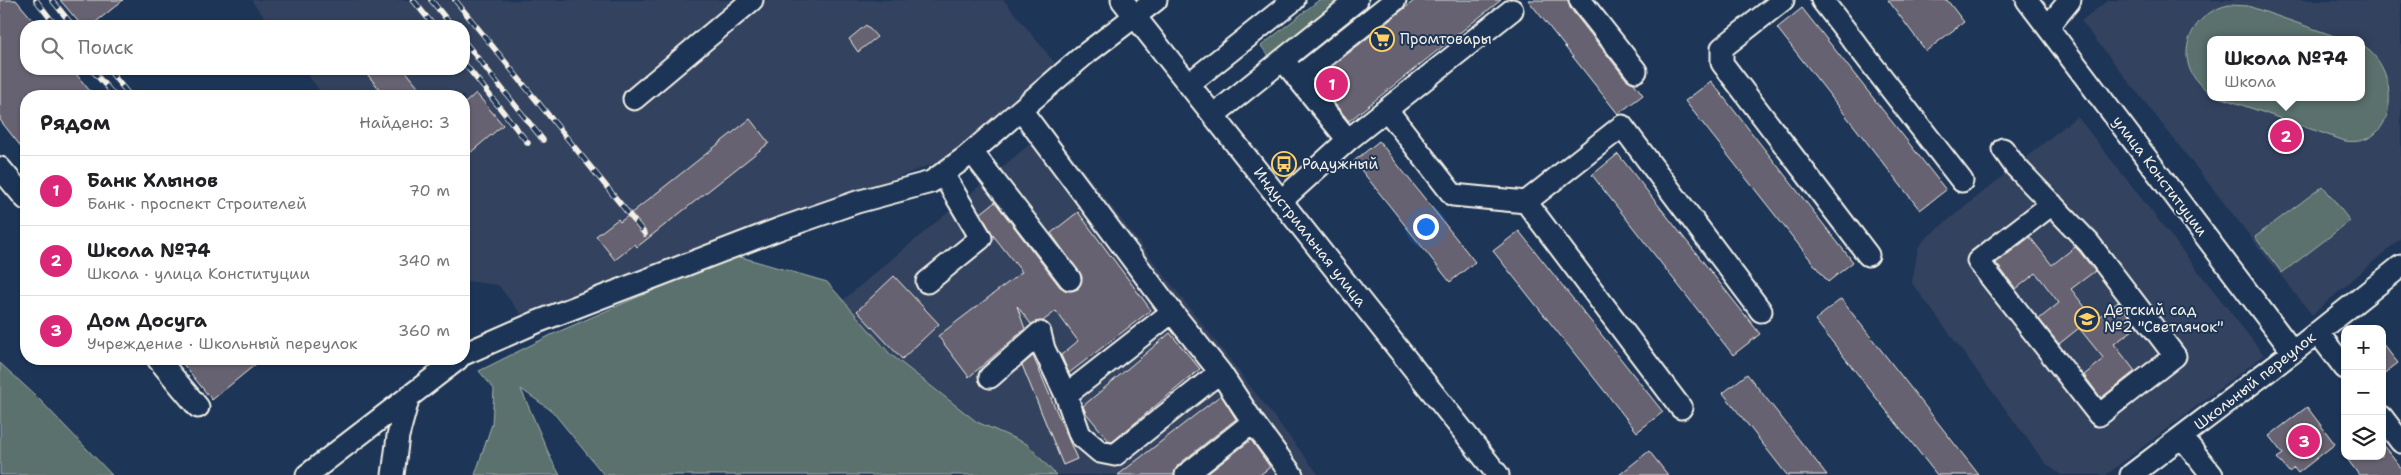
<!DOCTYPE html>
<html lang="ru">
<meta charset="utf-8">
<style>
body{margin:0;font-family:"Shantell Sans",sans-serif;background:#f2f2f2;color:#202124}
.controls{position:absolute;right:15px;bottom:15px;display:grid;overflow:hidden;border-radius:10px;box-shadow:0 1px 4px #0004}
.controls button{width:45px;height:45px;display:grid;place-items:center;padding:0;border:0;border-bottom:1px solid #e0e0e0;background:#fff;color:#202124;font:25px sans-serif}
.you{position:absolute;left:1425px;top:226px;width:18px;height:18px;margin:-12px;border:4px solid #fff;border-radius:50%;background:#1a73e8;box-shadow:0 0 0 8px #1a73e833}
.badge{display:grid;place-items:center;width:32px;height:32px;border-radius:50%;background:#db2777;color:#fff;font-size:16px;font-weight:700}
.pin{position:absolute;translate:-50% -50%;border:2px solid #fff;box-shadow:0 1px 5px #0006}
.popup{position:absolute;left:2207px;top:36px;width:158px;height:65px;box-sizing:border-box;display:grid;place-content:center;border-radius:10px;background:#fff;filter:drop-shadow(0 1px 4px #0005);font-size:16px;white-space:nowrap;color:#757577}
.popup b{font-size:19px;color:#202124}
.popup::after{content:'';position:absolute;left:50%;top:100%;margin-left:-10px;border:10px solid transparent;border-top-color:#fff}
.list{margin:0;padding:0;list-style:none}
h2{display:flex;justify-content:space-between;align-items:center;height:65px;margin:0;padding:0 20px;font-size:21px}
h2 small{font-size:16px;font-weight:400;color:#757577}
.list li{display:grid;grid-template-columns:32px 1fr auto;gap:15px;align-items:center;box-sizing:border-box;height:70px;padding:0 20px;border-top:1px solid #e0e0e0}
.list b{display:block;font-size:19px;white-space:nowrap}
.list p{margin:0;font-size:16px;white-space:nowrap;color:#757577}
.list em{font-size:16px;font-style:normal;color:#757577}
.icon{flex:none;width:28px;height:28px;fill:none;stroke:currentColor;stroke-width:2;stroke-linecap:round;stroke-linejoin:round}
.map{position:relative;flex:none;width:2401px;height:475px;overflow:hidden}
.search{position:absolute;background:#fff;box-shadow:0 1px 4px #0004;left:20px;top:20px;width:450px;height:55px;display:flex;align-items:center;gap:12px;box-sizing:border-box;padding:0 18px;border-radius:20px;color:#757577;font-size:19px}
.panel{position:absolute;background:#fff;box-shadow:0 1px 4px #0004;left:20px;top:90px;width:450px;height:275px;border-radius:20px}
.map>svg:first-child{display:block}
</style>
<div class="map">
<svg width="2401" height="475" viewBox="0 0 2401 475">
<rect width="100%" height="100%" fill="#1d3557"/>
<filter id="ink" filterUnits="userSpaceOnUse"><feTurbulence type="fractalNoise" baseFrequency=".02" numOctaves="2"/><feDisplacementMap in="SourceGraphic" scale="10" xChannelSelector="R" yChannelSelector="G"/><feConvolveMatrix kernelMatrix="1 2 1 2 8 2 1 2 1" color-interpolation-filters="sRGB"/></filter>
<g filter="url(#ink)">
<path fill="#33425f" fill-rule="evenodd" d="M251 0H1004L1055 63 947 159 521 314 498 285 466 281 464 278V96H324L303 69H464V26H271Z
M2108 0H2401V238L2312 315 2081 21ZM2211 40H2361V97H2211Z
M2077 116 2264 355 2106 475H2061L2045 463 1912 283 1918 248 1926 238Z
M1050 127 1319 475H1000L826 314Z"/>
<path fill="#5a716d" stroke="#a7b1aa" d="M1319 0H1344L1271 59 1261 46Z
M2229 5 2248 6 2346 40H2211V93C2170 69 2185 14 2229 5Z
M2361 45C2401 66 2401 149 2345 141L2219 97H2361Z
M2323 186 2350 221 2282 273 2255 237Z
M734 255 827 282 890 354 977 422 1027 444 1056 475H604L552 411 521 389 552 461 560 475H475L492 424 494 389 479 371 551 335Z
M0 363 36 396 112 475H0Z"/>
<path fill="#666271" stroke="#f4f1e8" d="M0 0H16L38 26H26V69H72L94 96H26V153L0 120Z
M60 0H123L91 26H82Z
M1415 0H1501L1349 121 1315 80Z
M1528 0H1568L1570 8 1626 79 1634 83 1643 95 1618 114Z
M1888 0H1947L1964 22 1926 51Z
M1802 8 1946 190 1920 210 1777 28Z
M866 25 877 37 858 52 849 39Z
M363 69H404L426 96H385Z
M1711 81 1853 262 1828 282 1685 101Z
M476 93 503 125 464 158V104Z
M750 119 769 143 637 247 635 244 615 260 596 236 618 219 620 222Z
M1379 141 1475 262 1450 282 1354 161Z
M1618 154 1760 334 1733 355 1592 175Z
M995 202 1060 287 1071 291 1078 289 1082 277 1051 233 1078 212 1151 310 1069 373 1061 355 1078 341 1056 311 1043 321 1031 324 1017 306 1025 329 969 377 938 336 1022 272 992 234 981 213Z
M1519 231 1663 412 1637 432 1493 251Z
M2030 237 2052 265 2075 247 2079 251 2095 271 2071 289 2095 320 2118 302 2137 327 2114 344 2135 371 2101 398 2084 375 2104 359 2079 328 2059 344 2039 319 2059 303 2036 273 2016 289 1996 263Z
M894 276 939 324 902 359 857 311Z
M1841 299 1979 475H1937L1815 320Z
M1170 333 1200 369 1112 442 1109 441 1086 413 1083 406Z
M2382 343 2398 363 2382 375Z
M1033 356 1077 459 1063 465 1022 365Z
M179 359H262L212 400Z
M1747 374 1827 475H1787L1723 393Z
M1221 395 1236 419 1178 465 1174 475H1118Z
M2307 407 2335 444 2298 473 2294 468 2289 472 2277 458 2283 454 2269 436Z
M1251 440 1270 467 1260 475H1206Z
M2382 444 2401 468V475H2359L2345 456H2382Z
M1649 451 1668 475H1619Z"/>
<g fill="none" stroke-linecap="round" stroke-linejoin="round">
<defs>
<path id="minor" d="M1122 0 1498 475
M1580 0 1636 71
M1783 0 1722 48V63L1868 255
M1822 0 1962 181
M2027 0 2293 352
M2048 27 2070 0
M1283 60 1348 140 1512 10
M1297 78 1395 0
M1190 83 1294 0
M634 99 752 0
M1021 110 1172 312 1220 372 1253 422 1292 475
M1387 110 1453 195 1526 202 1622 126 1761 311
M1215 114 1357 0
M2003 149 2015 166 2089 243 2175 356 2099 415 1978 261 2052 204
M972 152 1070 279
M0 168 26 199
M1281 201 1348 140
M1526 202 1681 408
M927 282 981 238 943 174
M2318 333 2345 368
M464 354 537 322 779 229 857 202 931 182 966 157 1083 56 1156 0
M158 359 198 407
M990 377 1040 333 1044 349 1066 395 1080 435 1100 452 1115 455 1220 372
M1066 395 1172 312
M2382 417 2401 442
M2182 437 2212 475
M307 475 458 359
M393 475 398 436 409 396
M1186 475 1253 422
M2131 475 2293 352 2401 266"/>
</defs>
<use href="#minor" stroke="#f4f1e8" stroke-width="25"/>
<use href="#minor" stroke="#1d3557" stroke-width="21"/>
<defs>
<path id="rail" d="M36 0 56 26
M52 0 73 26
M413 0 434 26
M431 0 452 26
M455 0 645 234
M464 41 543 140
M464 63 528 143
M91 69 115 96
M108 69 130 96"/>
</defs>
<use href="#rail" stroke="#f4f1e8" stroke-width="5.5"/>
<use href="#rail" stroke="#1d3557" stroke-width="4" stroke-dasharray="11" stroke-linecap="butt"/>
</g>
</g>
<defs>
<symbol id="supermarket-ring" viewBox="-11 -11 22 22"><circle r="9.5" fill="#1d3557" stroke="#ffd166" stroke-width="1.5"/><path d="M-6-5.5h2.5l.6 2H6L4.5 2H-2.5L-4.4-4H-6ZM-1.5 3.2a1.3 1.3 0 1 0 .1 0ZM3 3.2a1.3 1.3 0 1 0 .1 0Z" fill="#ffd166"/></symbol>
<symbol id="bus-ring" viewBox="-11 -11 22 22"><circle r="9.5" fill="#1d3557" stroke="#ffd166" stroke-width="1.5"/><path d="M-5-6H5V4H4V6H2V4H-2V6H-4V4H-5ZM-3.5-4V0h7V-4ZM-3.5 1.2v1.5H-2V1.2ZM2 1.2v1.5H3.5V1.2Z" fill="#ffd166"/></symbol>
<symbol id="school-ring" viewBox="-11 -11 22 22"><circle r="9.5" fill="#1d3557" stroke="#ffd166" stroke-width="1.5"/><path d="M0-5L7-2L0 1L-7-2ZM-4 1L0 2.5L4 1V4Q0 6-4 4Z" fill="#ffd166"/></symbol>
</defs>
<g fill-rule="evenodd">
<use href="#supermarket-ring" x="1368" y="25" width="28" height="28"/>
<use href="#bus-ring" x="1270" y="150" width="28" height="28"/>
<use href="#school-ring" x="2073" y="305" width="28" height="28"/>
</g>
<g text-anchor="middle" stroke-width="4" stroke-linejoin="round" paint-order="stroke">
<g font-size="15" fill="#f4f1e8" stroke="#1d3557" text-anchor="start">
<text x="1400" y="44">Промтовары</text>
<text x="1302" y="169">Радужный</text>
<text x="2104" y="315">Детский сад<tspan x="2104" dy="17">№2 "Светлячок"</tspan></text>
</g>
<g font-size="15" fill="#f4f1e8" stroke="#1d3557">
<text transform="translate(2160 176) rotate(53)" y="5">улица Конституции</text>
<text transform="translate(1310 237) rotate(52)" y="5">Индустриальная улица</text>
<text transform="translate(2255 381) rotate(-38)" y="5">Школьный переулок</text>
</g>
</g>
</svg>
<div class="controls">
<button>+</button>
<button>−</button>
<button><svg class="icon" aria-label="layers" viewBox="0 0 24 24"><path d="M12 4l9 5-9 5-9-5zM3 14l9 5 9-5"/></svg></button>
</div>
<div class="you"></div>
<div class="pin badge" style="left:1332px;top:84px">1</div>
<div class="pin badge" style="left:2286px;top:136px">2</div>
<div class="popup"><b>Школа №74</b>Школа</div>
<div class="pin badge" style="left:2304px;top:441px">3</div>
<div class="search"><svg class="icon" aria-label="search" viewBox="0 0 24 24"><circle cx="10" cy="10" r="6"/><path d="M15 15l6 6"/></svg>Поиск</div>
<section class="panel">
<h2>Рядом<small>Найдено: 3</small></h2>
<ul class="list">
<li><span class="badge">1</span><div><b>Банк Хлынов</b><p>Банк · проспект Строителей</p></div><em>70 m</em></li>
<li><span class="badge">2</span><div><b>Школа №74</b><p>Школа · улица Конституции</p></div><em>340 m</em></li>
<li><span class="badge">3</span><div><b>Дом Досуга</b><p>Учреждение · Школьный переулок</p></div><em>360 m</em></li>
</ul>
</section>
</div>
